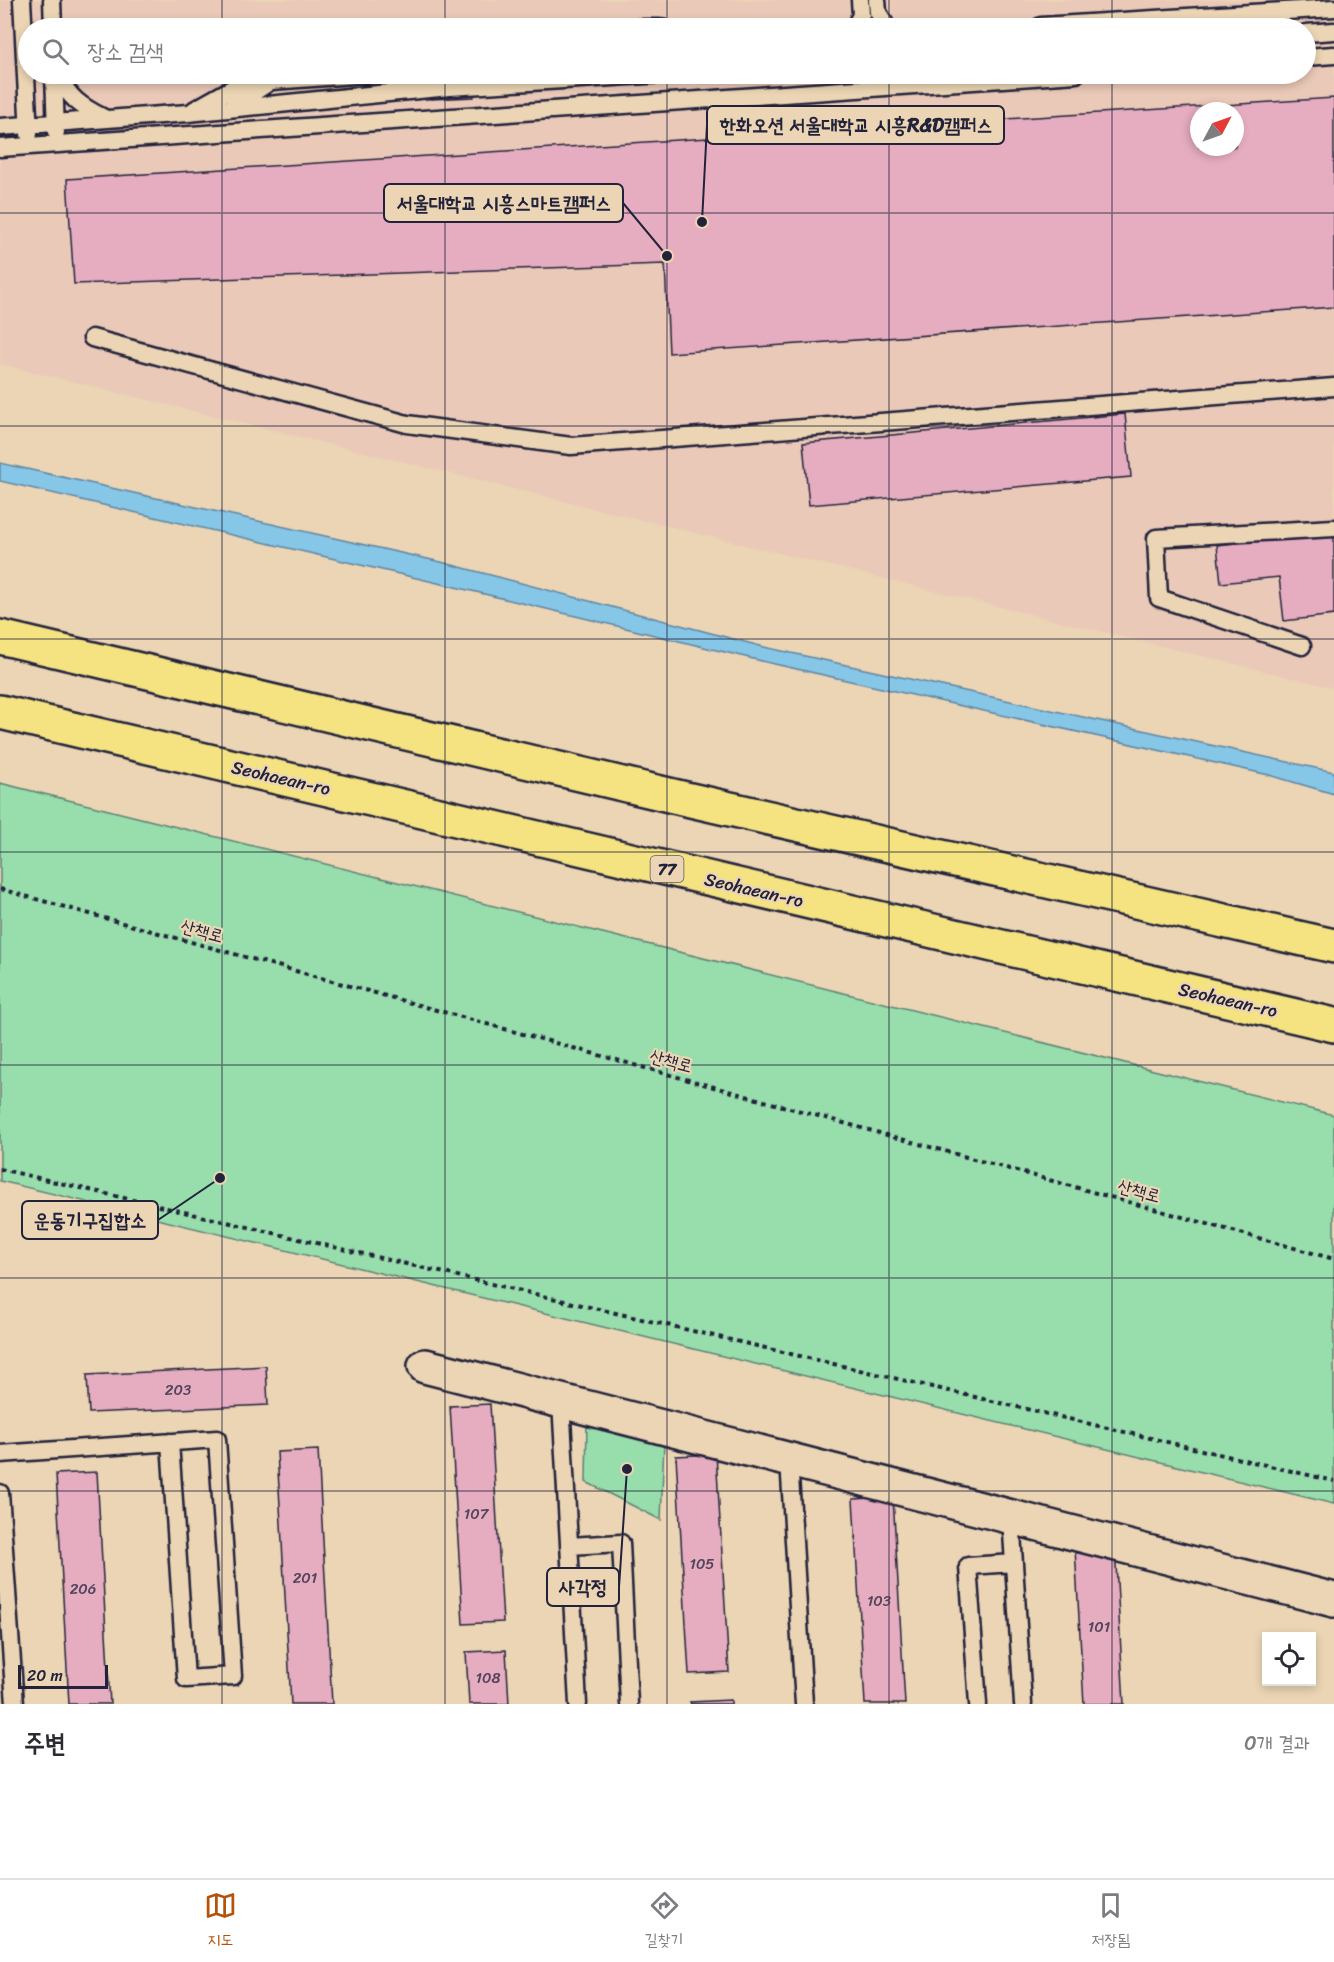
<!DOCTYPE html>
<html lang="ko">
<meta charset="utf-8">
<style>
body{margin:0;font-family:Sriracha,"Poor Story",sans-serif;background:#f2f2f3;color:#2b2b33}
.controls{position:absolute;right:18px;bottom:18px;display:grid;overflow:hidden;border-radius:0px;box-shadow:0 3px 9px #0003}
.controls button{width:54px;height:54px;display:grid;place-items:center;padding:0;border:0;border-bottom:2px solid #e1e1e2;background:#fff;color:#2b2b33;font:30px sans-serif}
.compass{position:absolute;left:1190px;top:102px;width:54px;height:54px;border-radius:50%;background:#fff;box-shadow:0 3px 9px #0003;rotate:49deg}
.scale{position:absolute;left:18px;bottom:15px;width:90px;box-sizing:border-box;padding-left:6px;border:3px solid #22223b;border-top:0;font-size:16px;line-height:21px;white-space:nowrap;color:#22223b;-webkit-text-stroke:4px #ebd5b4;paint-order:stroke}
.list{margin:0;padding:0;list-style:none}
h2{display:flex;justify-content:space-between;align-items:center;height:78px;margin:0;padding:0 24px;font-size:26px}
h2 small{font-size:20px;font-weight:400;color:#7c7c81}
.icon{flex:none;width:33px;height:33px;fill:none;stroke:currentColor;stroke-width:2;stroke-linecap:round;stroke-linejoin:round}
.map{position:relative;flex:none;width:1334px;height:1704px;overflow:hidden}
.search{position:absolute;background:#fff;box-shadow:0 3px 9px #0003;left:18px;right:18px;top:18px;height:66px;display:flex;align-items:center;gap:15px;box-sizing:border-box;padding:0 21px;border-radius:33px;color:#7c7c81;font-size:22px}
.sheet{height:174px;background:#fff}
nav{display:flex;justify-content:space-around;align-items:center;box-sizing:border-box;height:84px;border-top:2px solid #e1e1e2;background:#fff;font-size:16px;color:#7c7c81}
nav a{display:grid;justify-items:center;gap:3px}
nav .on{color:#b45309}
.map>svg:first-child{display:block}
</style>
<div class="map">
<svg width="1334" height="1704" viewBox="0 0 1334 1704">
<rect width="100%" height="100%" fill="#ebd5b4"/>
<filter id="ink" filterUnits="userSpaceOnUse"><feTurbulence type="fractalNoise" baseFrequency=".0167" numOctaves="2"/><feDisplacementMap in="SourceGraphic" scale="12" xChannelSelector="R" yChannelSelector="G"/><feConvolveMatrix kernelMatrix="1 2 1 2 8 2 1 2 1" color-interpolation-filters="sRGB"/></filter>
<g filter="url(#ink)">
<path fill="#eac9b8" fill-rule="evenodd" d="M0 0H1334V688L0 364ZM28 28H1306V74H28ZM1199 111H1235V147H1199Z"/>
<path fill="#97deac" stroke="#5c8074" stroke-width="1.5" d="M0 783 1334 1115V1504L0 1181Z
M587 1420 664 1441 661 1520 586 1482Z"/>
<path fill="#86c6e6" stroke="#5e84a2" stroke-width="1.5" d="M0 463 441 562 764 647 1334 772V794L1269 775 770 663 472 591 0 481Z"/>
<path fill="#e6adc1" stroke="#22223b" stroke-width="1.5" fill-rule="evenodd" d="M431 74H472L474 97 432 99Z
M1334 98V307L669 353 665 264 74 284 67 179ZM1199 111H1235V147H1199Z
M1125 414 1131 477 809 505 803 443Z
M1334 532V615L1284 621 1279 577 1221 583 1217 545Z
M266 1366 268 1405 89 1413 87 1375Z
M490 1404 503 1622 463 1624 450 1406Z
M318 1450 332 1704H291L277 1452Z
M716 1454 729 1672 689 1674 676 1456Z
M97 1472 110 1704H69L56 1474Z
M893 1497 905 1704H865L853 1499Z
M1115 1547 1124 1704H1084L1075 1549Z
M506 1650 509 1704H469L466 1652Z
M731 1700V1704H691L690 1702Z"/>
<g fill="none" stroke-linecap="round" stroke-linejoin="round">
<defs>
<path id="service" d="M22 0 29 134
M52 0 53 28
M877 0 878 12 887 28
M637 28H662
M854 28 861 15 860 0
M1038 28 1041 26 1334 8
M1306 33 1334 31
M1306 57 1334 55
M54 74 56 132
M57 74C69 98 80 106 104 118
M233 106 271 81 368 74
M194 110 258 74
M0 127 188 113 449 87 664 74
M0 148 1076 74
M92 338 407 424 571 446 1334 387
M1302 646 1159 598 1156 538 1334 528
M561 1401 578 1704
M0 1454 217 1439 233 1676 186 1679 170 1442
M789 1460 804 1704
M0 1493 15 1704
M1011 1517 1023 1704
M569 1546 621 1543 629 1704
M978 1704 968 1566 1014 1563"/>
<path id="tertiary" d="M425 1366 1334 1600"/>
<path id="primary" d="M0 637 686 799 1334 946
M0 712 1334 1025"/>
</defs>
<use href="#service" stroke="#22223b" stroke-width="21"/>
<use href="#tertiary" stroke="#22223b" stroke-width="38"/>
<use href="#primary" stroke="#22223b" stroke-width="38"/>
<path stroke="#22223b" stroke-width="4" stroke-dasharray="4.5 4.5" stroke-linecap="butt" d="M0 889 1334 1259
M0 1169 1334 1481"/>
<use href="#service" stroke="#ebd5b4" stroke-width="16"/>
<use href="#tertiary" stroke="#ebd5b4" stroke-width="33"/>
<use href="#primary" stroke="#f5e382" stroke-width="33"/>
</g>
</g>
<path fill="none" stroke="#22223b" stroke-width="1.5" stroke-opacity="0.55" d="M222 0V28M445 0V28M667 0V28M889 0V28M1112 0V28M222 74V1704M445 74V1704M667 74V1704M889 74V1704M1112 74V1704M0 213H1334M0 426H1334M0 639H1334M0 852H1334M0 1065H1334M0 1278H1334M0 1491H1334"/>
<g text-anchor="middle" stroke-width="4.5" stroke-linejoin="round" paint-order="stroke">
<g font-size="15" fill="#53455c">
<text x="178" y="1395">203</text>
<text x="476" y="1519">107</text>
<text x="702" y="1569">105</text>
<text x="305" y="1583">201</text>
<text x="83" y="1594">206</text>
<text x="879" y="1606">103</text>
<text x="1099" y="1632">101</text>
<text x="488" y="1683">108</text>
</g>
<rect fill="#ebd5b4" stroke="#5e585f" stroke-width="1.5" x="650.5" y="856" width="33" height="26" rx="4.5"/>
<g font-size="16" font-weight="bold" fill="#22223b">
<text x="667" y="875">77</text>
</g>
<g font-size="18" fill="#22223b" stroke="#ebd5b4">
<text transform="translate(281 778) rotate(13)" y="6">Seohaean-ro</text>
<text transform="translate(754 890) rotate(13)" y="6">Seohaean-ro</text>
<text transform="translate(202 931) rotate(15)" y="6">산책로</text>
<text transform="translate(1228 1000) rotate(13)" y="6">Seohaean-ro</text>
<text transform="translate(671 1061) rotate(15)" y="6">산책로</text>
<text transform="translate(1139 1191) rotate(15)" y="6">산책로</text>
</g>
</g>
<path fill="none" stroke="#22223b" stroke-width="2" d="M702 222L707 125M667 256L623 203M220 1178L158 1220M627 1469L619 1587"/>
<g fill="#22223b" stroke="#ebd5b4" stroke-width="2">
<circle cx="702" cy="222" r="6"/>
<circle cx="667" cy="256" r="6"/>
<circle cx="220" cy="1178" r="6"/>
<circle cx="627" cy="1469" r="6"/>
</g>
<g fill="#ebd5b4" stroke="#22223b" stroke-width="2">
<rect x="707" y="106" width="297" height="38" rx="6"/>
<rect x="384" y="184" width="239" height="38" rx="6"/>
<rect x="22" y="1201" width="136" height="38" rx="6"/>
<rect x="547" y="1568" width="72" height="38" rx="6"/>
</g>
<g font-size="20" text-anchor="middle" font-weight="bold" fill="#22223b">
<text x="856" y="132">한화오션 서울대학교 시흥R&amp;D캠퍼스</text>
<text x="504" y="210">서울대학교 시흥스마트캠퍼스</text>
<text x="90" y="1227">운동기구집합소</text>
<text x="583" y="1594">사각정</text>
</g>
</svg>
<div class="controls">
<button><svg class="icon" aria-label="locate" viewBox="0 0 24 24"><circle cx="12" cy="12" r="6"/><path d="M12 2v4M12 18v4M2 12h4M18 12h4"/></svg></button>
</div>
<svg class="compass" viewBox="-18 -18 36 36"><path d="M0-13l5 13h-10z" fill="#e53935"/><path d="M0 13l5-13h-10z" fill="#7c7c81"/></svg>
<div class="scale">20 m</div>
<div class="search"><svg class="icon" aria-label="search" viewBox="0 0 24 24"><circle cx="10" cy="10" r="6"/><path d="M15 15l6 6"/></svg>장소 검색</div>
</div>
<section class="sheet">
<h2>주변<small>0개 결과</small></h2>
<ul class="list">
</ul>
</section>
<nav>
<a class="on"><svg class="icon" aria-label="map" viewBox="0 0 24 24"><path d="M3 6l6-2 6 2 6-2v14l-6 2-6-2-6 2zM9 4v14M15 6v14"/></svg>지도</a>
<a><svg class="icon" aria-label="directions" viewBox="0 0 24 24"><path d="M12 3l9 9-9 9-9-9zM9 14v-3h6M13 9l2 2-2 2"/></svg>길찾기</a>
<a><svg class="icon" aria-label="saved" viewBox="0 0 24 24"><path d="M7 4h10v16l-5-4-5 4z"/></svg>저장됨</a>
</nav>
